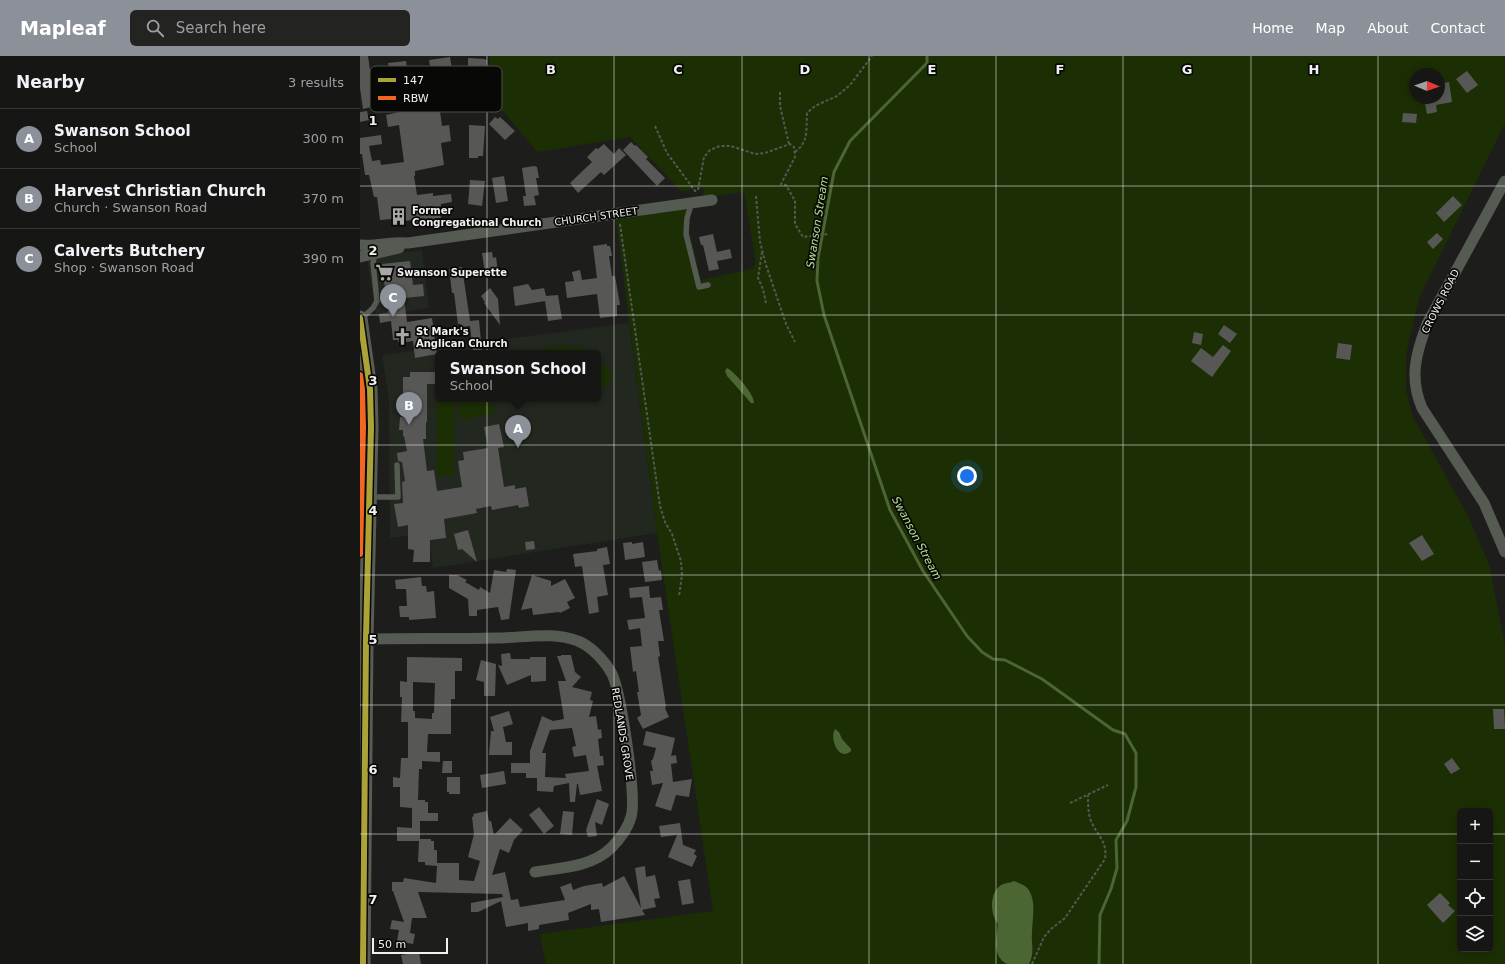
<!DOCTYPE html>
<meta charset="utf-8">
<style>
body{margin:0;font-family:"DejaVu Sans",sans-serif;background:#232322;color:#f1f3f6}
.controls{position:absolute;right:12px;bottom:12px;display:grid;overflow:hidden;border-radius:6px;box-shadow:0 2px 10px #0003}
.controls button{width:36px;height:36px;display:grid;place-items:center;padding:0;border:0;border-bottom:1px solid #353534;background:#161615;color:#f1f3f6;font:20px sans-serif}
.compass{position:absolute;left:1049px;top:12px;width:36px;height:36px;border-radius:50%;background:#161615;box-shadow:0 2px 10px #0003;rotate:92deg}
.scale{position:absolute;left:12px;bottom:10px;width:76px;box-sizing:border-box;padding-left:4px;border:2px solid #f1f2f0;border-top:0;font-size:11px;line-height:14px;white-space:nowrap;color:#f1f2f0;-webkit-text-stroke:3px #080907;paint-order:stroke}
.you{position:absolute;left:607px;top:420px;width:14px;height:14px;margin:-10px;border:3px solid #fff;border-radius:50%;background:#1a73e8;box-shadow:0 0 0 6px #1a73e833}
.badge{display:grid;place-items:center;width:26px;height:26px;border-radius:50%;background:#8c9099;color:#fff;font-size:13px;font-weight:700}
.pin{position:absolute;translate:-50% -33px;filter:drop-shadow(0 1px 2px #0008)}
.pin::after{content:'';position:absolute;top:21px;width:14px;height:12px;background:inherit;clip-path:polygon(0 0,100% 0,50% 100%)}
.popup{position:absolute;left:75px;top:294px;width:166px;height:52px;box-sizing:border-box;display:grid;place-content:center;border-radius:6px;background:#161615;filter:drop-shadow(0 1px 3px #0005);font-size:13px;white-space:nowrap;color:#9e9fa0}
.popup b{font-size:15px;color:#f1f3f6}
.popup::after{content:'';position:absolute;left:50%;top:100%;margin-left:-8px;border:8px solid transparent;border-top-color:#161615}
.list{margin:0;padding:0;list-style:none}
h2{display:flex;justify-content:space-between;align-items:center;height:52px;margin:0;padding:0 16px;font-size:17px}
h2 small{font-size:13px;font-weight:400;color:#9e9fa0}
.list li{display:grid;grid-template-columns:26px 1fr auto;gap:12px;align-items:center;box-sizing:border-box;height:60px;padding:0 16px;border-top:1px solid #353534}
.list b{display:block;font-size:15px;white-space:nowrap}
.list p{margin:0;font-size:13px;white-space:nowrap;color:#9e9fa0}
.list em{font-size:13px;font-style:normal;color:#9e9fa0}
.icon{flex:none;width:22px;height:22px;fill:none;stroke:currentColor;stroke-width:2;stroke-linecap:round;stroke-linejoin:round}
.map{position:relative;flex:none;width:1145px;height:908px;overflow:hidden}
header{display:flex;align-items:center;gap:24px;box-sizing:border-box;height:56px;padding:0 20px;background:#8c9099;color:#fff}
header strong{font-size:19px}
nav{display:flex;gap:22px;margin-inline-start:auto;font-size:14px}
.search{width:280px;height:36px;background:#232322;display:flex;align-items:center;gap:10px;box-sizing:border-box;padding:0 14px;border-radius:6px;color:#9e9fa0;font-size:15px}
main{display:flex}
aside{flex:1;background:#161615}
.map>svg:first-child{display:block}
</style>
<header>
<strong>Mapleaf</strong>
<div class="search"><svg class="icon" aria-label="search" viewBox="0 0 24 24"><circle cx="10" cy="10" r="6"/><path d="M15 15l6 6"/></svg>Search here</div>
<nav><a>Home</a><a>Map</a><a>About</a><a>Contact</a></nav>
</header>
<main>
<aside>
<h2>Nearby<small>3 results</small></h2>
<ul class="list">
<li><span class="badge">A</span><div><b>Swanson School</b><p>School</p></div><em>300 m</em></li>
<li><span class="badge">B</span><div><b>Harvest Christian Church</b><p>Church · Swanson Road</p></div><em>370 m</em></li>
<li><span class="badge">C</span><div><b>Calverts Butchery</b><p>Shop · Swanson Road</p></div><em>390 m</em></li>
</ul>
</aside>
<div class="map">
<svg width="1145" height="908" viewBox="0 0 1145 908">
<rect width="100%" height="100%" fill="#1d1e1c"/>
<path fill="#22271f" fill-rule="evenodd" d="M62 194 69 252 16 260 7 201Z
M269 267 297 477 73 512 68 477 30 482 29 343 22 299ZM78 297H238V343H78Z"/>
<path fill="#1c2f04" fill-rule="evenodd" d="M130 0H1145V67L1059 242 1046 299V335L1053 361 1108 460 1129 508 1145 590V908H186L180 878 353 855 297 477 256 164 332 152 327 165 341 224 392 213 396 207 384 136 355 140H343L344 132 321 135 270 81 177 96 144 56 129 52 123 45C124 28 129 16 130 0ZM1055 18H1079V42H1055ZM1100 755H1130V893H1100Z
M211 289V297H172L171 294Z
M219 289 231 297H213V294L216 290Z
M238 302C249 313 258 318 244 332L238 330Z
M77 341H78V343H95L94 420H76Z
M111 343H133L135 358 101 364 98 346Z"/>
<path fill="#4b6533" d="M367 312C374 315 395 339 394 347H391L367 320 365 315Z
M475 673 479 676 482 683 491 693V695C479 706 469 683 475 673Z
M654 825C659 827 665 829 668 833 677 845 672 863 672 877 671 888 675 897 669 908H647C631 900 637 881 638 868 630 858 629 837 641 829 645 827 650 827 654 825Z"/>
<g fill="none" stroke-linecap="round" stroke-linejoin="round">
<path stroke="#4b6533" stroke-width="3" d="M567 0V7L490 85 474 116 458 202 457 225 464 259 530 454 563 515 607 580 622 596 633 603 645 604 682 623 753 674 765 678 776 697V731L767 765 756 784 757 812 751 833 740 859 739 908"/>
</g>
<path fill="#575856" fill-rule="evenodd" d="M0 0H8L15 50 3 53 0 32Z
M90 1 92 13 71 16 69 4Z
M108 2 125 3V4H127L126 17H125V19H122V24L110 23V14H108Z
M46 5 48 19 30 22 28 7Z
M1107 15 1118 29 1107 37 1096 23Z
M1089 26 1092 46 1076 49 1077 56 1067 58 1064 42H1079V28Z
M57 46V51L65 50 66 56 80 55 82 70 89 69 91 85 81 87 84 109 55 115V120H54L57 139 73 137V140L91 138 92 146 81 148V150L79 151 81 162 62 164 60 165 61 169 52 170 51 164 32 167V163L20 164 17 141H14L9 119H5L2 98H0V82L21 79 22 88 9 90 12 105 20 104 21 109 44 106 39 69 28 71 26 59 48 54 47 47Z
M7 55 9 64 0 66V56Z
M1043 57 1057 58 1056 67 1042 66Z
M135 61 138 63 140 61 155 75 145 84 129 68Z
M109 69 125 70 123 100H118V102H109Z
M271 86 275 90 276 89 288 101 286 103 305 122 297 130 263 94Z
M244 88 254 98 259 92 266 99 244 119 241 116 218 137 210 127 232 106 227 101 236 92 238 93Z
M174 110 177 111 179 122H176L179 139 174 140 176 149 164 150 163 140H166L162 112Z
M144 120 148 145 136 147 132 122Z
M110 124 125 125 122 150 108 148Z
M1093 140 1102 149 1084 166 1076 157Z
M1077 177 1083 183 1073 193 1067 186Z
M353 178 357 196 370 193 372 202 357 205 359 213 349 215 343 189H341L339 181Z
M247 188V190H250L252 200H249L252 220H255L260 249H257V260L240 262 237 238 207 242 205 226 214 225 212 216 220 214 222 224 237 222 233 190Z
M132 196 133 202 136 201 138 216 125 218 122 197Z
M50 205 53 229 63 228 64 240 44 242 47 266 72 262 77 298 55 302 53 285 39 287 38 284H33L31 265 20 267 19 258 28 257 22 208Z
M102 211 110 265 119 264 122 297H113L110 270 102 271 101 268H98L94 237H92L89 213Z
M168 228 172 234 184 232 186 240 198 239 202 263 188 265 185 245 155 250 153 231Z
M130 232 138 243 140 269 124 247 125 246 121 240Z
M864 269 877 278 870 287 858 278Z
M834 276 843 278 841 289 832 287Z
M978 287 992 289 990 304 976 302Z
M863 289 871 295 852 321 831 305 841 292 853 301Z
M50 316H78V328H67V366H66V383H63L67 415 74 414 77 435 102 431 98 405 104 404 103 396 128 392 124 371 139 368 144 391 138 392 144 431 155 429V433L166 431 169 450 159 452 158 449 132 454 131 450 116 453 117 457 84 463 86 482 70 484V506H53L54 494 48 493V469L38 471 34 448 43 447 42 426 45 425 42 406 38 405 37 397 47 395 44 380H43V374H39L40 361H43V321H50Z
M108 474 117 506 102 493 98 494 94 478Z
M1062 479 1074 498 1062 505 1049 487Z
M174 485 175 493 166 494 165 486Z
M272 486V488L283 486 285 501 265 504 263 487Z
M247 491 250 508 243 509 248 539 237 541 239 556 229 558 222 510 215 511 213 498 237 495V493Z
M297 504 299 515 301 514 302 524 285 526 282 506Z
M147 513 156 514 149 563 141 564 138 551 117 554V560H109L108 543 89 532V519H97L107 524 105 526 119 534 120 531 130 537 134 514 146 516Z
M172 519 191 525V530L205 523 215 542 207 546 210 552 200 557 199 556 173 559 172 552 161 554Z
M61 521 62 530H66L67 536 74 535 76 562 49 564V561H40L39 550H47L46 533H36L35 524Z
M289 530 290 542 301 541 303 554H299L304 585H298L300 600 298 601 306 651 305 652 309 661 283 673 277 662 281 659 277 636H279L276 615 273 616 270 591 282 590 280 572 269 574 267 564 285 562 282 541 270 542 269 532Z
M150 597 151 603H170V601H186V625L171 626V619L147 629 138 609 142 610 141 598Z
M201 599H211L215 616 221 621 212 631 232 636 230 644 233 645 229 661 236 660 238 674 241 673 242 682 238 683 240 700H243L244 709 237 710 242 735 220 739 218 728H217L215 746H210L209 727 194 730 193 736 177 735V722H166V717H151V707H170V695L182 660 193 665 204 663 198 625H206L197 600H201ZM212 672 216 690 212 691 214 701 226 699 229 715 205 718 206 722 185 721 186 697H182L190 674Z
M47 601 102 602V615H95V643H91V678H68L67 696H80V706L62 705V713H59L58 744H65V746H68V757H78V765H60V783H71V785H74V794H77V807H99V824L114 825 120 805 108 801 114 778 112 761 114 760 113 758 127 755 129 765H131L134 779 150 762 163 774 154 784 149 797 140 793 132 819 145 816 151 844 158 843 160 851 205 844 200 831 211 827 213 834 224 830 242 827 243 831 264 820 281 852 275 812 285 810 286 821 295 819 300 842 294 843 296 851 282 854 285 859 241 866 239 853 231 854V848L208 857 209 864 179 869V873L168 875V867L146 871 141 845 118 856H111V847L143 841 142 838 58 836 67 862H52L50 877 55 878 53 888 37 885 39 874 30 873 32 864 44 866 33 835H32V826H43L44 822 76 827 77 810 65 809V806H58L59 785H37V771L52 772V752L40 751V731H33V721L40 722 41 702H48V666H41L42 641H40V625L47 626ZM53 626 75 627 74 657H72V663L55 662V655H53Z
M121 604 136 608 135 640H124V626L116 624Z
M1133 653H1144L1145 673H1134Z
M149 655 153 668 143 671 146 686H152V699H129L131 675H134L130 661Z
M286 675 315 682 311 700 316 699 317 707 311 708 313 726 332 723 329 741 316 739 311 755 295 750 303 727 292 729 290 715H293L291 705 293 703 296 692 283 689Z
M1092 702 1100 713 1091 718 1084 708Z
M83 705H92V717H82Z
M144 715 146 728 122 732 120 719Z
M87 721H100V738H89V736H87Z
M237 743 249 748 242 769 235 766 237 780 228 781 226 774Z
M179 751 194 770 184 778 169 759Z
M203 755 214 756 212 779 200 778Z
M320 767 323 789 336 794 334 798 337 800 332 811 308 801 317 779 301 781 299 770Z
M330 823 334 847 322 849 318 825Z
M1080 837 1090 847 1088 849 1095 855 1083 867 1067 849Z
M59 896 61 908H43L41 899Z"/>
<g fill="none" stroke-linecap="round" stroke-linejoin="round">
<path stroke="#555853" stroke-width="2" stroke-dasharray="3 2" stroke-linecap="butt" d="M420 36V50L429 88
M295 70 307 97 335 135 338 134 344 101 350 94 360 90H371L395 98 405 97 430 88 434 91 435 101 421 128 426 129 435 145V168L443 181 469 178
M435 96C449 86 446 73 447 57L455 50 477 40 490 29 512 0
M396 140 400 186 406 209 426 268 435 286
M260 168 300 450 305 466 312 478 321 505 322 519 319 540
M402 196 398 222 403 233 406 247
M710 747 748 729
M672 908 684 881 691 873 705 862 745 803C748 784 735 778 730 762 728 754 728 747 728 739"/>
<path stroke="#555a52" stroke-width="5.5" d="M332 146 327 162 326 178 339 231 348 229
M2 262 13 252 17 245 13 207 15 198
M10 441H38L37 409"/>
<path stroke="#555a52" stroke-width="11" d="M1145 125 1067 268C1056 297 1049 322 1062 352L1124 447 1145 496
M0 189C16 191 32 185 48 187L352 144
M0 201 39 192
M6 583C49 582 93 583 136 582 161 582 194 575 218 585 231 590 245 605 252 618 261 637 277 742 271 761 268 772 259 784 251 792 232 811 200 812 175 816"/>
<path stroke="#585c53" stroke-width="15" d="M0 262 10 333 11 371 6 583 3 908"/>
<defs>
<path id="bus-1" d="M0 262 10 333 11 371 6 583 3 908"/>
<path id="bus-2" d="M0 319 2 334 3 371 0 498"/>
</defs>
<use href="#bus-1" stroke="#080907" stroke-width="9"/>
<use href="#bus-2" stroke="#080907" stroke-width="9"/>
<use href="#bus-1" stroke="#aca338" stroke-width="6"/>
<use href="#bus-2" stroke="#f26522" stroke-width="6"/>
</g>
<path fill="none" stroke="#f1f2f0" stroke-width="1" stroke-opacity="0.55" d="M127 0V908M254 0V908M382 0V908M509 0V908M636 0V908M763 0V908M891 0V908M1018 0V908M0 130H1145M0 259H1145M0 389H1145M0 519H1145M0 649H1145M0 778H1100M1130 778H1145"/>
<defs>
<symbol id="building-bare" viewBox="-9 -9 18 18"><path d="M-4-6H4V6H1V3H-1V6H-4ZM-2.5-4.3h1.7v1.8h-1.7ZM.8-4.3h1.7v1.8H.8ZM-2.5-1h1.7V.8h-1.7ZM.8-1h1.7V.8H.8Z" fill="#a7a8a6" stroke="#080907" stroke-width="2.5" paint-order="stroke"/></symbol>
<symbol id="supermarket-bare" viewBox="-9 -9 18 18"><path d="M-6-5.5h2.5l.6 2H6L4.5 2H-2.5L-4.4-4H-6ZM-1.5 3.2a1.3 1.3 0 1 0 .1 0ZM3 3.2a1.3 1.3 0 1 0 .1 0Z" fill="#a7a8a6" stroke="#080907" stroke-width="2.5" paint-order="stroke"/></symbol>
<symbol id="church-bare" viewBox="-9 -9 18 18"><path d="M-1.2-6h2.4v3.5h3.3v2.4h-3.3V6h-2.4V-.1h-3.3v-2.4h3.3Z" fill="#a7a8a6" stroke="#080907" stroke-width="2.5" paint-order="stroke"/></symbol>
</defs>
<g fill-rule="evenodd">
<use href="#building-bare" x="26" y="148" width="25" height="25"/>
<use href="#supermarket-bare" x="12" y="204" width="25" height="25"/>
<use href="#church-bare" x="30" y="268" width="25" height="25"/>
</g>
<g text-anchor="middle" stroke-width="3.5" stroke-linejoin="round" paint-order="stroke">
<g font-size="10" font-weight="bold" fill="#f1f2f0" stroke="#080907" text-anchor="start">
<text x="52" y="158">Former<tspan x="52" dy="12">Congregational Church</tspan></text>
<text x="37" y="220">Swanson Superette</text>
<text x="56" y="279">St Mark's<tspan x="56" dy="12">Anglican Church</tspan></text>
</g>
<g font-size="10" fill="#f1f2f0" stroke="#080907">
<text transform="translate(236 160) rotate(-8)" y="4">CHURCH STREET</text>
<text transform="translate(1080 245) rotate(-63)" y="4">CROWS ROAD</text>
<text transform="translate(263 678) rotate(81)" y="4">REDLANDS GROVE</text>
</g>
<g font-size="11" font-style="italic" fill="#b5e08e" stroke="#080907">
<text transform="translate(457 166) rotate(-81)" y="4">Swanson Stream</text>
<text transform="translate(557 482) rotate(62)" y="4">Swanson Stream</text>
</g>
</g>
<rect x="10" y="10" width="132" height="46" rx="6" fill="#080907" stroke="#4e4f4d" stroke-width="1"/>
<rect x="18" y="22" width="18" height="4" fill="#aca338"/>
<rect x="18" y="40" width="18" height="4" fill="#f26522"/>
<g font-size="11" fill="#f1f2f0">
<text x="43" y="28">147</text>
<text x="43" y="46">RBW</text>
</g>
<g font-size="13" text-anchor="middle" font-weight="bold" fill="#f1f2f0" stroke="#080907" stroke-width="3.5" stroke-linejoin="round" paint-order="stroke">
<text x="191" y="18">B</text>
<text x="318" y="18">C</text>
<text x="445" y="18">D</text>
<text x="572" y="18">E</text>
<text x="700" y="18">F</text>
<text x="827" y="18">G</text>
<text x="954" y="18">H</text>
<text x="13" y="69">1</text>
<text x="13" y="199">2</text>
<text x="13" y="329">3</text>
<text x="13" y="459">4</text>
<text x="13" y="588">5</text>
<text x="13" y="718">6</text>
<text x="13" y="848">7</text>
</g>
</svg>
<div class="controls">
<button>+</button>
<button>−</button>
<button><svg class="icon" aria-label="locate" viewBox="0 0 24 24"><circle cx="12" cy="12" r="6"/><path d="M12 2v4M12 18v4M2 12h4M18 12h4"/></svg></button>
<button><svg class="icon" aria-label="layers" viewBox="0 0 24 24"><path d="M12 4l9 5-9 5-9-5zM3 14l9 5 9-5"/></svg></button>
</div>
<svg class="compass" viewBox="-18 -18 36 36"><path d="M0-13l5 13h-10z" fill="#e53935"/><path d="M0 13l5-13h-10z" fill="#9e9fa0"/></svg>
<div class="scale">50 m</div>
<div class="you"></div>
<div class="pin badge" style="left:158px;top:392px">A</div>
<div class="popup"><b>Swanson School</b>School</div>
<div class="pin badge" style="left:49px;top:369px">B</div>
<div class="pin badge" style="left:33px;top:261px">C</div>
</div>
</main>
